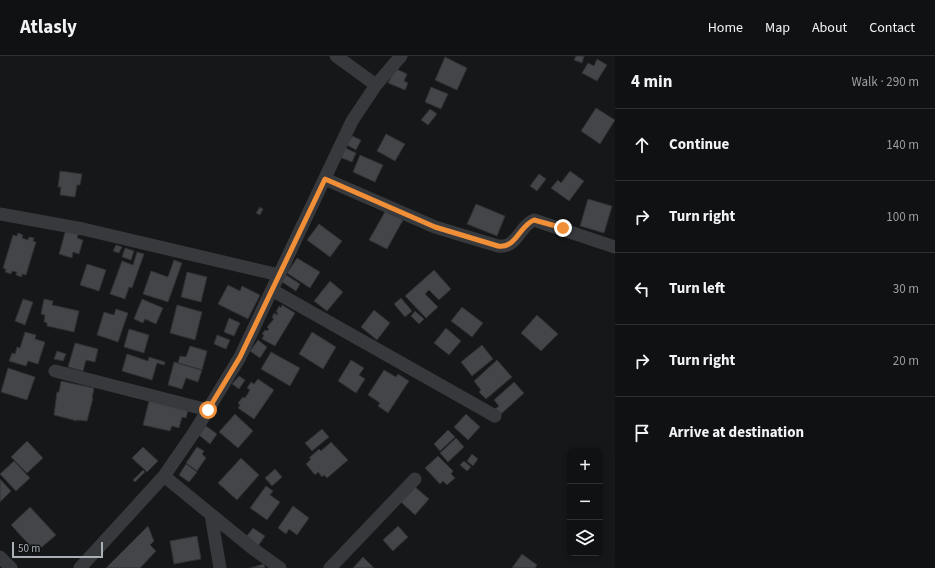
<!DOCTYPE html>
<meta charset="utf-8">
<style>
body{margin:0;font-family:"Source Sans 3",sans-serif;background:#191a1b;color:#f1f3f6}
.controls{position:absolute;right:12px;bottom:12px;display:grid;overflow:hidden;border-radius:6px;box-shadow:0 2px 6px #0003}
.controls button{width:36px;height:36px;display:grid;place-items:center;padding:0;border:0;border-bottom:1px solid #303132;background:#101112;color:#f1f3f6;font:20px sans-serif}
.scale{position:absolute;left:12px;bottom:10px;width:91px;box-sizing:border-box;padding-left:4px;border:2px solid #a9b0b8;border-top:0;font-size:11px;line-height:14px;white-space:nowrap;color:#a9b0b8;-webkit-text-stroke:3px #111213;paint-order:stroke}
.stop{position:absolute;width:12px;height:12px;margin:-9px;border:3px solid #f08f37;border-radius:50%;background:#fff}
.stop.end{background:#f08f37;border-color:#fff;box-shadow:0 1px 4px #0008}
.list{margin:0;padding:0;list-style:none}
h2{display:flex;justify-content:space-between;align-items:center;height:52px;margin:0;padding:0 16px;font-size:17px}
h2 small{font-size:13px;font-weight:400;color:#9c9d9f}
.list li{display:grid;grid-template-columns:26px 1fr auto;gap:12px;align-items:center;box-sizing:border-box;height:72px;padding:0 16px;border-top:1px solid #303132}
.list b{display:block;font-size:15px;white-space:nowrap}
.list em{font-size:13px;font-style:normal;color:#9c9d9f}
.icon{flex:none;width:22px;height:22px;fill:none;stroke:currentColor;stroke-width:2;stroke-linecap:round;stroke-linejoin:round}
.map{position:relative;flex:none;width:615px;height:512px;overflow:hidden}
header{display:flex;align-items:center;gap:24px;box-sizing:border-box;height:56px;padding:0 20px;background:#101112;border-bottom:1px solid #303132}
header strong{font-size:19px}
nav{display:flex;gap:22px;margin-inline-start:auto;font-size:14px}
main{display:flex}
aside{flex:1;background:#101112}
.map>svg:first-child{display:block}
</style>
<header>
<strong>Atlasly</strong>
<nav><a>Home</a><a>Map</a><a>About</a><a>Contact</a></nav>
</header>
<main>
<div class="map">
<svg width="615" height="512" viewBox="0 0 615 512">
<rect width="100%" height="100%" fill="#161718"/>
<path fill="#434548" stroke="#303134" d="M576 0H584L582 7 574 4Z
M445 1 467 12 457 34 435 24Z
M597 3 607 9 597 25 582 17 588 7 594 10Z
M392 11 407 18 404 25 408 27 405 34 388 27 392 20Z
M431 31 448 38 441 53 425 46Z
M596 52 615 64 600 88 581 75Z
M430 53 437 58 428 69 421 64Z
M386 78 405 88 395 105 377 95Z
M352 80 361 84 356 94 347 89Z
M341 90 356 97 352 106 337 100Z
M360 99 383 109 375 126 353 116Z
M60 115 82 118 80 129H77L75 141 60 139 61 131H58Z
M570 115 584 125 569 145 551 132 558 124 561 127Z
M539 118 546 123 537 135 530 130Z
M588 143 612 150 604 177 580 170Z
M476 148 505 160 497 180 467 168Z
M260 151 263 153 260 159 256 157Z
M386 154 403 164 387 193 369 184Z
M319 168 342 185 330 201 307 184Z
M66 173 79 176 77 182 83 184 79 198 73 196 72 202 59 198Z
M18 177 23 179 22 182 28 184 29 181 34 182 33 185 36 186 26 219 22 218V221L16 219 17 216 12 215 11 218 5 216 6 213 3 212 13 179 17 180Z
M116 189 122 191 119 197 113 195Z
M125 192 134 195 131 204 122 201Z
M137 196 144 198 132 232 129 231 125 243 110 238 122 205 133 209Z
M297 202 320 216 310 232 287 217Z
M174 204 182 207 168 246 143 238 151 215 168 221Z
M87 208 106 214 99 235 80 229Z
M434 214 451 233 439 244 429 234 425 238 438 251 426 262 405 240Z
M187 216 207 221 201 246 181 241Z
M283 217 300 228 296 235 279 224Z
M330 225 343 236 327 255 314 245Z
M228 229 240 235 242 230 260 239 248 263 218 248Z
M401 242 412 255 405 261 394 248Z
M23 243 33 246 25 269 15 265Z
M44 243 53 245 52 249 79 255 74 276 47 270V267L44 266 45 259 41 258Z
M142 243 163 252 156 268 145 263 143 267 134 263Z
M177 249 202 256 195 284 170 277Z
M282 249 295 257 275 290 262 283 264 279 262 278 265 274 267 275 269 273 267 271 274 263 272 262 274 257 277 259 278 257 276 256 279 250 281 252Z
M462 251 483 267 472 281 451 265Z
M116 253 128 257 118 286 97 279 104 256 114 259Z
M374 254 390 267 377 284 361 271Z
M415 255 424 263 419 268 411 260Z
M537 259 558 278 541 295 521 277Z
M229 262 240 267 234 280 224 276Z
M446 272 461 285 449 299 434 287Z
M129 273 149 279 144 297 124 291Z
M25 276 36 279 35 283 45 286 38 308 28 305 26 310 9 305 12 297 15 298 17 291 20 292Z
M312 276 336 291 323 313 299 298Z
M217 279 230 284 226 293 214 288Z
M258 284 267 291 260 302 250 295Z
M75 287 98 293 95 306 86 304 83 315 68 311Z
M482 289 493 303 472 320 461 306Z
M190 290 207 295 202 314 178 307 180 300 186 301Z
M57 295 66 298 63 305 54 303Z
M271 296 300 312 290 330 261 313Z
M127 298 148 305 149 301 165 306 164 309 157 307 152 324 122 315Z
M351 304 364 312 359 319 365 323 356 337 338 325Z
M497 304 512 321 486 343 479 336 481 334 474 325Z
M174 306 202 314 198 326 186 322 182 333 168 329Z
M8 312 35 321 27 344 1 336Z
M384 314 396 321 398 318 409 325 388 357 378 350 380 347 368 339Z
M239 320 245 324 239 333 232 328Z
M258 323 274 334 254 363 238 352 240 349 238 347 243 341 245 342 250 334 247 332 251 326 254 328Z
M61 325 94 332 92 342H93L87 365 77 364V365L54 359 57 336H59Z
M514 326 524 337 500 359 495 353 499 350 494 344Z
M150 341 189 350 186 362 182 361 179 372 172 370 170 375 143 369Z
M235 358 253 375 238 392 219 376Z
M466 358 480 371 468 384 454 371Z
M206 370 217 378 210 388 199 379Z
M322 373 329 381 312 395 305 387Z
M448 374 455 381 440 395 434 388Z
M456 382 464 391 448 406 440 397Z
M27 385 43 402 27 417 11 401Z
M331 386 348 404 327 422 324 419 322 421 318 416 315 419 306 408 311 403 309 402 319 393 321 395Z
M143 391 158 405 147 416 132 402Z
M197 391 204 395 202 398 206 402 197 415 186 407Z
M472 398 478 403 473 410 467 405Z
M438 400 453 415 451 418 455 422 447 429 443 425 440 428 425 412Z
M241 402 259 419 237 444 218 427Z
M14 405 30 422 16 435 0 418Z
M464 405 471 411 467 415 460 409Z
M186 408 197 416 189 426 179 419Z
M275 413 282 421 272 430 265 422Z
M143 414 145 416 135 426 133 424Z
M0 423 11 435 0 446Z
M266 430 273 435 270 439 280 446 267 464 250 452Z
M414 430 429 443 415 459 400 445Z
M293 450 309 462 297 479 289 473 286 478 278 472Z
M30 451 56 479 36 496 11 469Z
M148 470 154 485 150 489 156 495 140 512H106Z
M398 470 408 481 393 495 383 484Z
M253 472 265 480 258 490 246 481Z
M197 480 201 503 174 508 170 485Z
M522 498 537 509 535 512H512Z
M363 501 374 512H353Z
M264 508 265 512H250Z"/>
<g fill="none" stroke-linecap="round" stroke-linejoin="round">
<path stroke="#37393d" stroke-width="13" d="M336 0 376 29
M325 123 435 171 498 190C517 193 519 170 534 164L615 191
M0 158 83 173 279 219
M272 234 495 360
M55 315 208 354
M164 420 252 492 280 512
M211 459 220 512
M0 501 11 512
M80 512 164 420 195 375 240 301 352 65 376 29 401 0
M330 512 415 423"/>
</g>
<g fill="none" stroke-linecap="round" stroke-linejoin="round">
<path stroke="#f08f37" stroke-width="5" d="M208 354 240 301 325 123 435 171 498 190C516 193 519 170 534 164L563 172"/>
</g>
</svg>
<div class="controls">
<button>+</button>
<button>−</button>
<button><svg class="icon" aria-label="layers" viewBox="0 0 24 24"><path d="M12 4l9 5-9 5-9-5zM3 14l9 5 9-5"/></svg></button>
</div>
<div class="scale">50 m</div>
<div class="stop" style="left:208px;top:354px"></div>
<div class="stop end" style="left:563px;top:172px"></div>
</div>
<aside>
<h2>4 min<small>Walk · 290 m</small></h2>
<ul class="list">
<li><svg class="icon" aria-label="ahead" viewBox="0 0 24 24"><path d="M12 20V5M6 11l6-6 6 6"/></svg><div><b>Continue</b></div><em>140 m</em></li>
<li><svg class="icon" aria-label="right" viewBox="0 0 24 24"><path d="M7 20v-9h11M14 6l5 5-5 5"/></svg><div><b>Turn right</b></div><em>100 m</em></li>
<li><svg class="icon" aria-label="left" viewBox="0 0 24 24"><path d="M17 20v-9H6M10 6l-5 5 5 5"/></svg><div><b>Turn left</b></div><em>30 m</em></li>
<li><svg class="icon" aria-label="right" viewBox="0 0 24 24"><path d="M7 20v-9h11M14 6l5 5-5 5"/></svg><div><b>Turn right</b></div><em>20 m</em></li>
<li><svg class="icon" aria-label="arrive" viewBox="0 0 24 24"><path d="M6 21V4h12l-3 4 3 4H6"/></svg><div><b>Arrive at destination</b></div></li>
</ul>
</aside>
</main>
